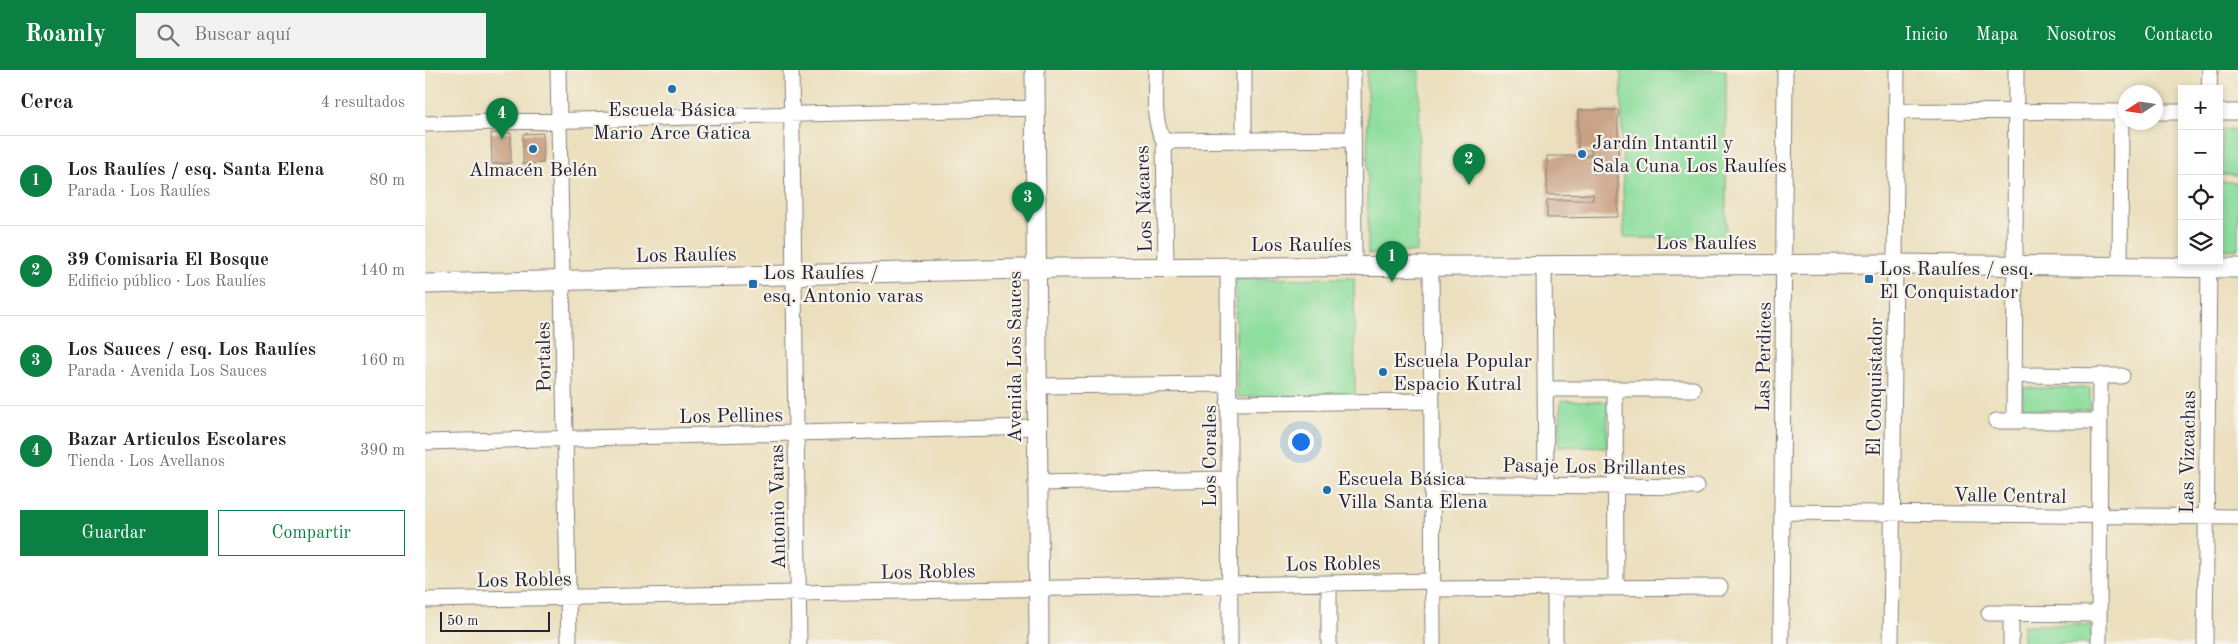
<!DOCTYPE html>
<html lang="es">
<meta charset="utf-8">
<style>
body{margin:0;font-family:"Old Standard TT",serif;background:#f2f2f2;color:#222}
.controls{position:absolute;right:15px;top:15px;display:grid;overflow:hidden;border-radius:0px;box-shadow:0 2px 8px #0003}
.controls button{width:45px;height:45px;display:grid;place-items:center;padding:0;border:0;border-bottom:1px solid #e0e0e0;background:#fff;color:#222;font:25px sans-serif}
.compass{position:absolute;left:1693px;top:15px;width:45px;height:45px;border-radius:50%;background:#fff;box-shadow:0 2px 8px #0003;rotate:258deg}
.scale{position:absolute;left:15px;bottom:12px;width:110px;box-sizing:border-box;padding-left:5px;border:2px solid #22223b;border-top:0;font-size:14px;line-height:18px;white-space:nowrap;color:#22223b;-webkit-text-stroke:4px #f7f3e8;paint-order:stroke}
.you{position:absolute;left:875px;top:371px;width:18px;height:18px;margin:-12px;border:4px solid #fff;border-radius:50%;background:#1a73e8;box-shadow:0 0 0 8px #1a73e833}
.badge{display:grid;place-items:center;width:32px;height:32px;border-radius:50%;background:#0b8043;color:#fff;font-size:16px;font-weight:700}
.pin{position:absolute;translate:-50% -41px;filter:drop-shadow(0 1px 2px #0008)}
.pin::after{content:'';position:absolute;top:26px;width:18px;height:15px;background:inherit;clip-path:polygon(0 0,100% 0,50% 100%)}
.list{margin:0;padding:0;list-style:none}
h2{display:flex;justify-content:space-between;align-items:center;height:65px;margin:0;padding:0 20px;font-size:21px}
h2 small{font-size:16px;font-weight:400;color:#767676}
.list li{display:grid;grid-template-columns:32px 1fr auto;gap:15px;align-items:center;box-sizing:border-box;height:90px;padding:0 20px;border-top:1px solid #e0e0e0}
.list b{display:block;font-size:19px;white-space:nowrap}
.list p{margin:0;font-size:16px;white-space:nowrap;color:#767676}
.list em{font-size:16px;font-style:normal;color:#767676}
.actions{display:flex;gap:10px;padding:15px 20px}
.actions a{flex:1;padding:11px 0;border:1px solid #0b8043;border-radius:0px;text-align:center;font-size:18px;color:#0b8043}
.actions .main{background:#0b8043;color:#fff}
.icon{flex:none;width:28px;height:28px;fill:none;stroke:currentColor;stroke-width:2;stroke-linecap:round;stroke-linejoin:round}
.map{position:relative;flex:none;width:1813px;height:574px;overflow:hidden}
header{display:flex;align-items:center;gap:30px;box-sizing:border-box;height:70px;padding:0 25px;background:#0b8043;color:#fff}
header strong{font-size:24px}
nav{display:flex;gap:28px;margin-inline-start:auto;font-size:18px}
.search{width:350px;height:45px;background:#f2f2f2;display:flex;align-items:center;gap:12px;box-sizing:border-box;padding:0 18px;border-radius:0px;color:#767676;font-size:19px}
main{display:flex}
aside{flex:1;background:#fff}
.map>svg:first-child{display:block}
</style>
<header>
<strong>Roamly</strong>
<div class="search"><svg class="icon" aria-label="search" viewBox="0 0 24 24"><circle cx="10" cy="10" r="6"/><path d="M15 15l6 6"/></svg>Buscar aquí</div>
<nav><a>Inicio</a><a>Mapa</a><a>Nosotros</a><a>Contacto</a></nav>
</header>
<main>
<aside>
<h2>Cerca<small>4 resultados</small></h2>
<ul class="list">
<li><span class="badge">1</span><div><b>Los Raulíes / esq. Santa Elena</b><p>Parada · Los Raulíes</p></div><em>80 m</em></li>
<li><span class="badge">2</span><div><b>39 Comisaria El Bosque</b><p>Edificio público · Los Raulíes</p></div><em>140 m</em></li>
<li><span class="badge">3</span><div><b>Los Sauces / esq. Los Raulíes</b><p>Parada · Avenida Los Sauces</p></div><em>160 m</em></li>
<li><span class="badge">4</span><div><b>Bazar Articulos Escolares</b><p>Tienda · Los Avellanos</p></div><em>390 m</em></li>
</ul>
<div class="actions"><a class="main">Guardar</a><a>Compartir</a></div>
</aside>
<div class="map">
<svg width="1813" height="574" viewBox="0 0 1813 574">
<rect width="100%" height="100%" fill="#f7f3e8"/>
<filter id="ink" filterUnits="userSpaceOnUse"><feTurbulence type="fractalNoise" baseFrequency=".02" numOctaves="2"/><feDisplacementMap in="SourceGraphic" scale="10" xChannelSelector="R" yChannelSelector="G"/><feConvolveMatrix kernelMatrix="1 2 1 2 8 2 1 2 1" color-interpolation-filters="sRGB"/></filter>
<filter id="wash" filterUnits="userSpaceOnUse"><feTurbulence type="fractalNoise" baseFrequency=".0096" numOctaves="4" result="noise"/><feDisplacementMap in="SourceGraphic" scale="20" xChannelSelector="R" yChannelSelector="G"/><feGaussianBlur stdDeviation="1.12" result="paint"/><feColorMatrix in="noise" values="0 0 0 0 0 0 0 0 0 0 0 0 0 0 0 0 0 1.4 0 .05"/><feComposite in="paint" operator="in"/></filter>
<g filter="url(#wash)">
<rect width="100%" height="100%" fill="#ebdfbd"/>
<path fill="#8ede9e" stroke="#58806c" d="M942 0H995L992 182 943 184Z
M1196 0H1301V168H1199Z
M1796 60H1813V105H1797Z
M1794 112H1813V179L1794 180Z
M929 208 930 326 812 327 810 209Z
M1598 318H1665V340H1598Z
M1136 330 1183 332 1182 378 1134 376Z
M1598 555H1666V574H1598Z"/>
<g id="blocks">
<path fill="#c9a185" d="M1153 40H1193V147L1122 148V130H1168V124L1122 125V86H1166V80H1153Z
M66 63H86V93L67 94Z
M118 63V93L98 94V64Z"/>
</g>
</g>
<g filter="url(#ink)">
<use href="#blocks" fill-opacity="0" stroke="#86807c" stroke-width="1"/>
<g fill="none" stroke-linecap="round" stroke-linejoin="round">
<defs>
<path id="minor" d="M133 0 144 574
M366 0 374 574
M731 0C731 23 727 51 739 71L741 197
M819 0V71
M928 0 929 196
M1784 19 1785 0
M1472 41 1700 42
M1730 42H1757
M1794 42H1813
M0 54 610 38
M739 71 928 69
M1006 196 1008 574
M1119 196 1121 415
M803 197 805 574
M1695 197 1696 42
M1589 305 1697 306
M612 316 803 314
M1120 319H1268
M1190 319 1191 518
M803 333 1007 331
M1571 351H1675
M1589 351 1591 0
M0 372 612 357
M613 413 804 409
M1007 414 1271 417
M1357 442 1813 447
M904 513V574
M1130 518V574
M1008 519 1295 517
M0 530 1008 511
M1564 543 1674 544
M1356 574 1360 0
M1466 574 1472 0
M1586 574V543
M1674 574 1675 305
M1780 574 1784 191"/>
<path id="tertiary" d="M610 0 614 574
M0 214 637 198 1470 194 1813 198"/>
</defs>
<use href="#minor" stroke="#86807c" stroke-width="17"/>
<use href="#tertiary" stroke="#86807c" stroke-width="21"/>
<use href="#minor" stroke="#fff" stroke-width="15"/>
<use href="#tertiary" stroke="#fff" stroke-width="19"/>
</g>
</g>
<g fill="#1f6fb2" stroke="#f7f3e8" stroke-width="2">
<circle cx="247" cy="19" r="5"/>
<circle cx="108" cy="79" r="5"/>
<circle cx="1157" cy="84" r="5"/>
<rect x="1439" y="204" width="10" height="10" rx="2.5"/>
<rect x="323" y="209" width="10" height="10" rx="2.5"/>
<circle cx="958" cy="302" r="5"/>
<circle cx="902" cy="420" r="5"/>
</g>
<g text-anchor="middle" stroke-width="4.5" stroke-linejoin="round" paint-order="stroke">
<g font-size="20" fill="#22223b" stroke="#f7f3e8" text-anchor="start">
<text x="247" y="46" text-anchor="middle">Escuela Básica<tspan x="247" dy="23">Mario Arce Gatica</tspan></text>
<text x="1167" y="79">Jardín Intantil y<tspan x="1167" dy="23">Sala Cuna Los Raulíes</tspan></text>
<text x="108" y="106" text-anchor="middle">Almacén Belén</text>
<text x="1454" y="205">Los Raulíes / esq.<tspan x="1454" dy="23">El Conquistador</tspan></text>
<text x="338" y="209">Los Raulíes /<tspan x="338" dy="23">esq. Antonio varas</tspan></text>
<text x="968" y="297">Escuela Popular<tspan x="968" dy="23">Espacio Kutral</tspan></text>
<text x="912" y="415">Escuela Básica<tspan x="912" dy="23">Villa Santa Elena</tspan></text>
</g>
<g font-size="20" fill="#22223b" stroke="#f7f3e8">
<text transform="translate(718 129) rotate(-92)" y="7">Los Nácares</text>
<text x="1281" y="179">Los Raulíes</text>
<text x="876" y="181">Los Raulíes</text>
<text transform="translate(261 184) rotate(-1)" y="7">Los Raulíes</text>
<text transform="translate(118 287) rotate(-91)" y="7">Portales</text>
<text transform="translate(589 287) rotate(-90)" y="7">Avenida Los Sauces</text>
<text transform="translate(1338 287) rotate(-89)" y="7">Las Perdices</text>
<text transform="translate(1449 317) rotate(-89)" y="7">El Conquistador</text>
<text transform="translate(306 345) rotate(-1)" y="7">Los Pellines</text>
<text transform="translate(1762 382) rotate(-89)" y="7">Las Vizcachas</text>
<text transform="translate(784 386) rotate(-90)" y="7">Los Corales</text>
<text transform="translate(1169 396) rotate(1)" y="7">Pasaje Los Brillantes</text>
<text transform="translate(1585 425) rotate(1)" y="7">Valle Central</text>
<text transform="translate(352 437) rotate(-91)" y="7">Antonio Varas</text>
<text transform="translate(908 493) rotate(-1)" y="7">Los Robles</text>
<text transform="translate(503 501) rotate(-1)" y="7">Los Robles</text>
<text transform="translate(99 509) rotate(-1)" y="7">Los Robles</text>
</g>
</g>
</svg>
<div class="controls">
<button>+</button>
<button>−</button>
<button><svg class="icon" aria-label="locate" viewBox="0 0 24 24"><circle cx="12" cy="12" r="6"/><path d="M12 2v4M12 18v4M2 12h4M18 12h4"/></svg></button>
<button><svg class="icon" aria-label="layers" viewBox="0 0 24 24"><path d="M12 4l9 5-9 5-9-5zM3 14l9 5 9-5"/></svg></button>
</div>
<svg class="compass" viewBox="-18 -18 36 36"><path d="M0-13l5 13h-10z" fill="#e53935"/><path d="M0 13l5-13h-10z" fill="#767676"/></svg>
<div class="scale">50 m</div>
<div class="you"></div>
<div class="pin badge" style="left:967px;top:212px">1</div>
<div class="pin badge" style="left:1044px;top:115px">2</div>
<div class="pin badge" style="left:603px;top:153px">3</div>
<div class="pin badge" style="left:77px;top:69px">4</div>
</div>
</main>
